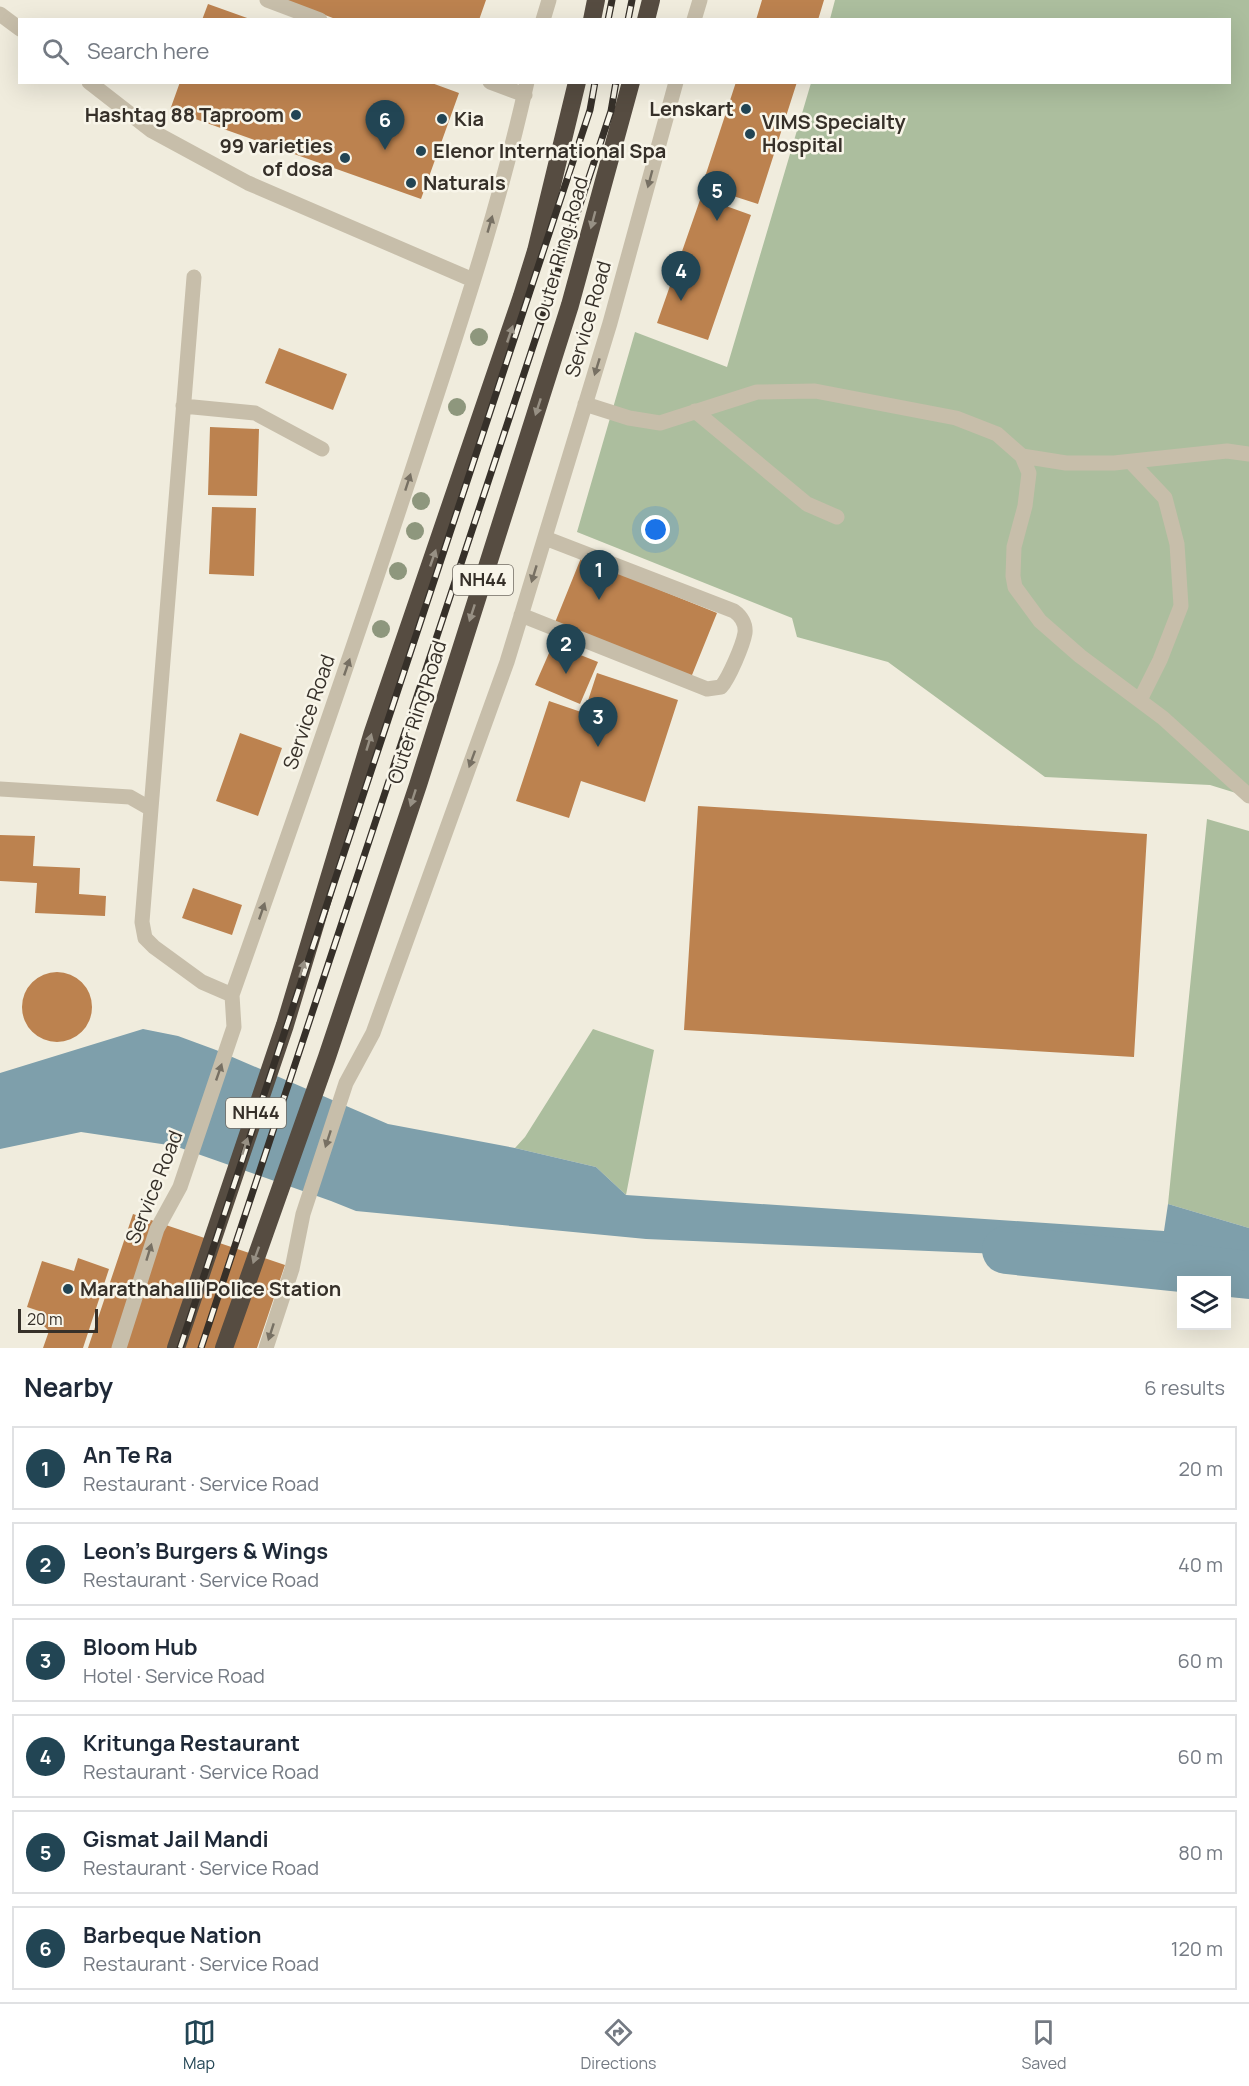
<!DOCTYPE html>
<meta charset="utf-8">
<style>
body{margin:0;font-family:Manrope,sans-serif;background:#f2f2f3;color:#1f2937}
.controls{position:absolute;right:18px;bottom:18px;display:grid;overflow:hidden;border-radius:0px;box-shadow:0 6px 24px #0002}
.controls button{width:54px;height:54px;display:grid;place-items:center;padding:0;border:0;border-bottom:2px solid #e0e1e3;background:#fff;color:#1f2937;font:30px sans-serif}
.scale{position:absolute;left:18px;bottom:15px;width:80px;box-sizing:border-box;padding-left:6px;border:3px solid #363029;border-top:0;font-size:16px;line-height:21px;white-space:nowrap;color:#363029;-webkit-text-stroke:4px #f8f5e9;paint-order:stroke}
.you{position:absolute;left:656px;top:530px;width:21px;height:21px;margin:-15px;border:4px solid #fff;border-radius:50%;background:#1a73e8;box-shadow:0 0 0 9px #1a73e833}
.badge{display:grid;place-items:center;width:39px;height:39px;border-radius:50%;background:#224554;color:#fff;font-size:20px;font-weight:700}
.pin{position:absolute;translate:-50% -50px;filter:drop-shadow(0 2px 3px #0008)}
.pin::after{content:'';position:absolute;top:32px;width:21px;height:18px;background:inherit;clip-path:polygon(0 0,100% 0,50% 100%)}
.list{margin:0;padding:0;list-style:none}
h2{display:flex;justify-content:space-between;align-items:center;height:78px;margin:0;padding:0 24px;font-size:26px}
h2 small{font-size:20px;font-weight:400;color:#747a83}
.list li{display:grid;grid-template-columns:39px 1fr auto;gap:18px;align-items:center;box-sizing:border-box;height:84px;margin:0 12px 12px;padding:0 12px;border:2px solid #e0e1e3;border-radius:0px}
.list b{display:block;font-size:22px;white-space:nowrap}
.list p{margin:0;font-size:20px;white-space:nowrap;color:#747a83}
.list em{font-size:20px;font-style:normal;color:#747a83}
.icon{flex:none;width:33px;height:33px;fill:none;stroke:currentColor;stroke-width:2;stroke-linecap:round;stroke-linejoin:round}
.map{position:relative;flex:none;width:1249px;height:1348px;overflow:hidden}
.search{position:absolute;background:#fff;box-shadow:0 6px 24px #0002;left:18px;right:18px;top:18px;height:66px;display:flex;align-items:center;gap:15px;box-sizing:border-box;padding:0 21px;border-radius:0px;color:#747a83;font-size:22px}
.sheet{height:654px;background:#fff}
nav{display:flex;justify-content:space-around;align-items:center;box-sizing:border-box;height:84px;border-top:2px solid #e0e1e3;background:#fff;font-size:16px;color:#747a83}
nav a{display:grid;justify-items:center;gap:3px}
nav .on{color:#224554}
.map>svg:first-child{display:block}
</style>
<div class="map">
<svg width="1249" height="1348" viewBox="0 0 1249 1348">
<rect width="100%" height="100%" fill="#f0ecdd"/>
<path fill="#acbe9e" d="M835 0H1249V797L1210 785 1045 777 888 662 797 637 792 618 577 532 635 332 727 367 811 83 1230 82V20L830 19Z
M1207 819 1249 831V1228L1168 1204Z
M593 1029 654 1050 626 1195 596 1167 515 1148 525 1137Z"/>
<path fill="#7e9fab" d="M143 1029 178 1036 216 1050 388 1124 515 1148 596 1167 626 1195 1164 1231 1168 1204 1249 1228V1277L1120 1259 646 1239 356 1211 331 1201 175 1146 81 1132 0 1149V1073Z"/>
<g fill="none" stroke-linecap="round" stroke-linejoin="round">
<path stroke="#7e9fab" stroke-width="48" d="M1006 1250 1249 1275"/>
</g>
<path fill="#bc824f" d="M286 0H486L479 20H338Z
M762 0H824L818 20H756Z
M208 4 250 19V20H202Z
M180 82H429L459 93 421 199 170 110Z
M736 82H797L758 204 702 186Z
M701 197 751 215 708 340 657 323Z
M279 348 347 374 333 410 265 383Z
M210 427 259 429 257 496 208 495Z
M212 507 256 508 254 576 209 574Z
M581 558 717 613 690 680 554 625Z
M553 644 598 662 580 704 535 685Z
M597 673 678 700 645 802 581 781 569 818 516 801 549 701 584 713Z
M240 733 282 748 258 816 216 801Z
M698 806 1147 834 1134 1057 684 1030Z
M0 835 35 836 33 866 80 868 79 894 106 896 105 916 35 913 37 883 0 881Z
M193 888 242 905 232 935 182 918Z
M22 1007a35 35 0 1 1 70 0a35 35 0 1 1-70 0Z
M133 1214 285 1265 257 1348H88Z
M78 1258 109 1269 83 1348H43L49 1331 41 1323 45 1313 27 1307 42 1261 74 1271Z"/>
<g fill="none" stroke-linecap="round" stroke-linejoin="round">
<path stroke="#c7beaa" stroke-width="15" d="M267 0 320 20
M0 14 20 29
M543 20 549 0
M694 20 700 0
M89 82 152 131 248 183 473 280
M490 82 525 95
M585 404 629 418 660 423 757 392 815 391 956 418 997 434 1022 456 1029 473 1025 506 1014 547 1013 576 1015 587 1040 621 1080 656 1163 718 1249 796
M183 406 255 413 322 449
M695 411 807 504 837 517
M1022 456 1066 463H1114L1227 451 1249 454
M1131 462 1165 498 1177 544 1181 606 1160 660 1140 700
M521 615 707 689 721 687C729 678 743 645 745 633 746 624 741 616 734 611L545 538
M0 789 130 797 151 809 142 922 145 938 154 947 202 982 232 995
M151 809 194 277
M119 1348 157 1229 180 1187 234 1027 232 995C297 811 361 628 421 443 460 324 500 205 527 82
M266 1348 292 1269 303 1214 346 1083 373 1033 507 662 610 323 676 82"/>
<path stroke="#564c41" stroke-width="18" d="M592 20 596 0
M646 20 651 0
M176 1348 285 1025 372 735 522 296 536 251 577 82
M224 1348 327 1057 418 785 570 305 631 82"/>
<defs>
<path id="rail" d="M608 20 612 0
M628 20 632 0
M180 1348 590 110 595 82
M201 1348 611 111 616 82"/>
</defs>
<use href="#rail" stroke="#363029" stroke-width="7"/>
<use href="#rail" stroke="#f8f5e9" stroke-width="4.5" stroke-dasharray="14" stroke-linecap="butt"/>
</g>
<g fill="#8e977d">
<circle cx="479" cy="337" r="9"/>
<circle cx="457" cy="407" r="9"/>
<circle cx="421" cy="501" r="9"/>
<circle cx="415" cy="531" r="9"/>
<circle cx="398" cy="571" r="9"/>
<circle cx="381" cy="629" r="9"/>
</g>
<defs><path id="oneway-solid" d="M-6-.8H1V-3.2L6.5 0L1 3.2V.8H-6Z" transform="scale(1.5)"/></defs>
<g fill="#777063">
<use href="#oneway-solid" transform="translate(650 179) rotate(105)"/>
<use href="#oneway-solid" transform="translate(490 224) rotate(-74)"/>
<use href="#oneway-solid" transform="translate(597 367) rotate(107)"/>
<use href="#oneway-solid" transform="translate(408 482) rotate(-72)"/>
<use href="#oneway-solid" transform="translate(534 574) rotate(107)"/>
<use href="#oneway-solid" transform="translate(347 667) rotate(-71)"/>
<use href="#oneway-solid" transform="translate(472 759) rotate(110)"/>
<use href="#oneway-solid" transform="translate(262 911) rotate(-71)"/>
<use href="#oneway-solid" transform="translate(219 1072) rotate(-71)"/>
<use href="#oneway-solid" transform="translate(328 1139) rotate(108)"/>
<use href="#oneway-solid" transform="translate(149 1252) rotate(-73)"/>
<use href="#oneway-solid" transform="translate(271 1332) rotate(108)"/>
</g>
<g fill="#979084">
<use href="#oneway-solid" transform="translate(593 220) rotate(105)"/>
<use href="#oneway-solid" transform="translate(510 334) rotate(-71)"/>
<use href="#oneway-solid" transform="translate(538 407) rotate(108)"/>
<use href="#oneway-solid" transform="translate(433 558) rotate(-71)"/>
<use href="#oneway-solid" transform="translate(472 613) rotate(108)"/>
<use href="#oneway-solid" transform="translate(369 742) rotate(-73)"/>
<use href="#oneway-solid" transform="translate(413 798) rotate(108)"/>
<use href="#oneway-solid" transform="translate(302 969) rotate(-73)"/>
<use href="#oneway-solid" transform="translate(245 1146) rotate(-72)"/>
<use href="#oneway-solid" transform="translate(256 1255) rotate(110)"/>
</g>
<g fill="#224554" stroke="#f8f5e9" stroke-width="2">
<circle cx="746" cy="109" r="6"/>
<circle cx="296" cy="115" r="6"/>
<circle cx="442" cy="119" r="6"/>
<circle cx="750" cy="134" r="6"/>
<circle cx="421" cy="151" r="6"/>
<circle cx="345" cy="158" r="6"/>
<circle cx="411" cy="183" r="6"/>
<circle cx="68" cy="1289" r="6"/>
</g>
<g text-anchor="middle" stroke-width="5" stroke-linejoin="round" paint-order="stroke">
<g fill="#f8f5e9" stroke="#706b63" stroke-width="1.5">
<rect x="453" y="565" width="60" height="30" rx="4.5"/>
<rect x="226" y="1098" width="60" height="30" rx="4.5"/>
</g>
<g font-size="18" font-weight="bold" fill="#363029">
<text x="483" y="586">NH44</text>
<text x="256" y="1119">NH44</text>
</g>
<g font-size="20" font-weight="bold" fill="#363029" stroke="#f8f5e9" text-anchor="start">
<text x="734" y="116" text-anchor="end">Lenskart</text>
<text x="284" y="122" text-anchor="end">Hashtag 88 Taproom</text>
<text x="454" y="126">Kia</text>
<text x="762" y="129">VIMS Specialty<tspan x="762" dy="23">Hospital</tspan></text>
<text x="333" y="153" text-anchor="end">99 varieties<tspan x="333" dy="23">of dosa</tspan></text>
<text x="433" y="158">Elenor International Spa</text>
<text x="423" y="190">Naturals</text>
<text x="80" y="1296">Marathahalli Police Station</text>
</g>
<g font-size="20" fill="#363029" stroke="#f8f5e9">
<text transform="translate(561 249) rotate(-74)" y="7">Outer Ring Road</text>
<text transform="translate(588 319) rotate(-74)" y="7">Service Road</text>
<text transform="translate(309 712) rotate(-71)" y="7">Service Road</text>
<text transform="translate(417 712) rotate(-72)" y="7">Outer Ring Road</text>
<text transform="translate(154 1187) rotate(-68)" y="7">Service Road</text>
</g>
</g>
</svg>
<div class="controls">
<button><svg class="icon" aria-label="layers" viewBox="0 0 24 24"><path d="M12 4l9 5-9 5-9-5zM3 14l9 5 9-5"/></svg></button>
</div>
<div class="scale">20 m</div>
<div class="you"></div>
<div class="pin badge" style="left:599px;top:600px">1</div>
<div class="pin badge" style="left:566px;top:674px">2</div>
<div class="pin badge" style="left:598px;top:747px">3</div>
<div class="pin badge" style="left:681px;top:301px">4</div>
<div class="pin badge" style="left:717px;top:221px">5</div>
<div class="pin badge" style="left:385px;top:150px">6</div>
<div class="search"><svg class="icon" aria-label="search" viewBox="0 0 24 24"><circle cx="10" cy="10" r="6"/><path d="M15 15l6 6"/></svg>Search here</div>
</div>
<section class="sheet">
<h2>Nearby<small>6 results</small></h2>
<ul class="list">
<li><span class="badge">1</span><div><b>An Te Ra</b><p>Restaurant · Service Road</p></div><em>20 m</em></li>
<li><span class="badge">2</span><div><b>Leon's Burgers &amp; Wings</b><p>Restaurant · Service Road</p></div><em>40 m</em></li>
<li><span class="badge">3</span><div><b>Bloom Hub</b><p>Hotel · Service Road</p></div><em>60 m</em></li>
<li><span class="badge">4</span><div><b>Kritunga Restaurant</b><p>Restaurant · Service Road</p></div><em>60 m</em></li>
<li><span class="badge">5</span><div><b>Gismat Jail Mandi</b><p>Restaurant · Service Road</p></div><em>80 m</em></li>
<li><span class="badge">6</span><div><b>Barbeque Nation</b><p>Restaurant · Service Road</p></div><em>120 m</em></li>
</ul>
</section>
<nav>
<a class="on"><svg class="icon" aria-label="map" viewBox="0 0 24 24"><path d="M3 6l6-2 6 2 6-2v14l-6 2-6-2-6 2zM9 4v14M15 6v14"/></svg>Map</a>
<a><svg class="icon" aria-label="directions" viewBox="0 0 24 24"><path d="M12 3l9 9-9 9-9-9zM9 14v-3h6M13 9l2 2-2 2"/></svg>Directions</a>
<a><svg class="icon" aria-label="saved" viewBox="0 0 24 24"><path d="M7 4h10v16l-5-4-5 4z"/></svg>Saved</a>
</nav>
